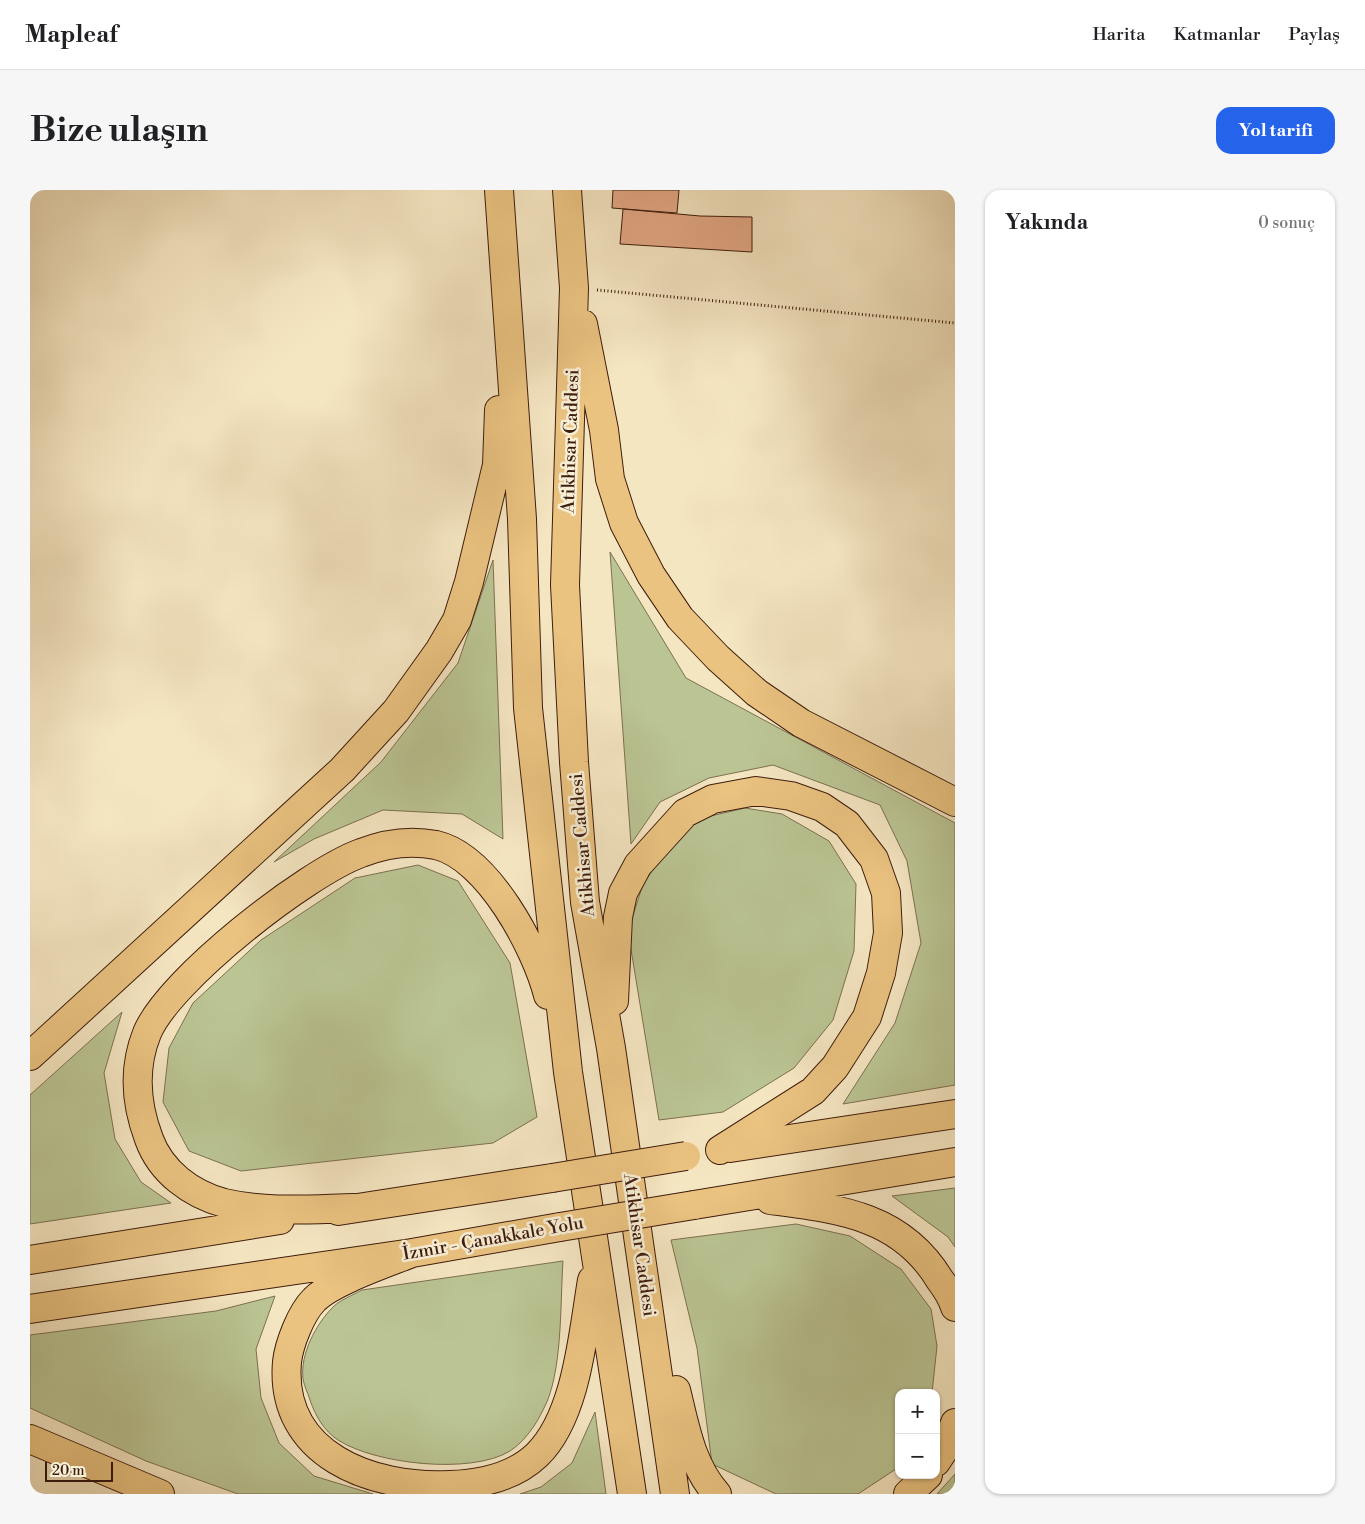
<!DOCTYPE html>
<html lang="tr">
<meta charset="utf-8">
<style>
body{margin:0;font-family:"Libre Bodoni",serif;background:#f6f6f6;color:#202124}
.controls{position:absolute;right:15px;bottom:15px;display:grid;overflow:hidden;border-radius:10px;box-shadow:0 1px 4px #0004}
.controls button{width:45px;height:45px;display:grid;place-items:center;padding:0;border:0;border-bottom:1px solid #e0e0e0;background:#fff;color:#202124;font:25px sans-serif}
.scale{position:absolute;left:15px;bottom:12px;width:68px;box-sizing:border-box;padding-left:5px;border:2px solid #3e1c0c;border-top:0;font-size:14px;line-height:18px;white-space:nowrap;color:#3e1c0c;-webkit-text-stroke:4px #f8efd7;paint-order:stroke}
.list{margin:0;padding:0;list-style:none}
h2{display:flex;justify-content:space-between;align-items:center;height:65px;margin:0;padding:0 20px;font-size:21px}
h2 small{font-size:16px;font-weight:400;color:#757577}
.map{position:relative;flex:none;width:925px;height:1304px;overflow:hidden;border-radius:15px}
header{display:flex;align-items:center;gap:30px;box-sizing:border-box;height:70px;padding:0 25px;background:#fff;border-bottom:1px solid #e0e0e0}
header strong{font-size:24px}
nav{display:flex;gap:28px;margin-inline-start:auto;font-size:18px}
.intro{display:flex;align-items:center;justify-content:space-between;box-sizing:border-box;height:120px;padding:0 30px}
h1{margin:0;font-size:35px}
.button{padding:12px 22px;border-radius:15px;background:#2563eb;color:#fff;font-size:18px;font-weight:700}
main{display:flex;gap:30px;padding:0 30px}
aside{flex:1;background:#fff;border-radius:15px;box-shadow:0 1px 4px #0004}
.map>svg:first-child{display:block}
</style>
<header>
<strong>Mapleaf</strong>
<nav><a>Harita</a><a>Katmanlar</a><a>Paylaş</a></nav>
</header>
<div class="intro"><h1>Bize ulaşın</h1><a class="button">Yol tarifi</a></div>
<main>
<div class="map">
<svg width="925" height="1304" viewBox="0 0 925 1304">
<rect width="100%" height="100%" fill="#f5e6c2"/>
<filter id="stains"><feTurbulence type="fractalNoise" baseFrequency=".004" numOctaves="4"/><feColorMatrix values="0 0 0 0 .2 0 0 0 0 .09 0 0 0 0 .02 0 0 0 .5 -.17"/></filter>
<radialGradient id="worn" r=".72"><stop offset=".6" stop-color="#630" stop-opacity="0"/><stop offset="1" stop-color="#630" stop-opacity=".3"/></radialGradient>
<path fill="#bbc594" stroke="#7c7050" d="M580 362 656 488 925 633V895L813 914 865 833 891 753 877 671 850 615 743 575 679 588 630 612 601 654Z
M463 370 473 649 432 624 353 620 284 649 244 672 351 572 428 473Z
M715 618 752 624 799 651 826 694 824 761 803 830 764 878 693 922 629 930 598 741 613 694 641 654 672 628Z
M388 675 428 691 480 773 507 927 463 953 211 981 159 961 133 912 139 858 163 813 231 750 325 688Z
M92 822 74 883 85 949 111 992 141 1013 0 1034V905Z
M925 998V1057L918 1047 862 1006Z
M766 1034 820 1046 871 1079 901 1119 907 1156 902 1203H869V1277L828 1304H746L682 1274 667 1158 641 1050Z
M533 1071C530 1113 533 1184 513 1220 506 1235 494 1252 480 1261 441 1285 345 1274 308 1250 294 1241 285 1225 280 1210 278 1203 274 1196 273 1189 270 1164 286 1134 303 1117 310 1110 323 1105 332 1100Z
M245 1106 226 1159 231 1208 249 1253 284 1286 343 1304H208L116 1271 0 1218V1145L186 1121Z
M565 1222 576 1304H490L511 1297 542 1273Z
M925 1284V1304H907Z"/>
<path fill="#e3a885" stroke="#3e1c0c" d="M583 0H649L647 23 582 18Z
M593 19 670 26 722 27V62L590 54Z"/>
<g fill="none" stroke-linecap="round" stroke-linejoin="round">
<defs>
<path id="highway" d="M469 0 492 329 498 518 538 882 602 1304
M537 0 544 98 535 395 544 572 555 712 581 858 645 1304
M553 134 574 240 580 289 594 333 621 385 650 428 688 468 727 503 771 533 925 612
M584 811 588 727 593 703 608 675 655 623 683 609 726 601 761 606 792 617 817 634 844 669 856 703 858 743 851 783 837 827 805 877 783 901 690 960
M0 866 312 580 366 521 409 461 427 430 439 392 467 275 469 220
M700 958 925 924
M740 1010C808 1019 871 1025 910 1090 916 1098 922 1107 925 1117
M664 1015 925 972
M324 1018C281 1019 237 1023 194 1013 161 1004 131 982 119 949 106 915 103 878 117 843 139 790 276 683 331 663 354 654 381 650 406 655 458 667 506 758 518 805
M308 1021 522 988
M382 1063C357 1073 301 1092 284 1110 271 1123 259 1154 257 1172 249 1265 342 1299 420 1295 450 1294 484 1287 507 1265 547 1226 553 1143 562 1090
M0 1070 250 1030
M0 1119 382 1063 530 1037
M646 1200C655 1236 661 1275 687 1304
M0 1249 130 1304
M906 1272 916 1257 925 1233
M878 1304 898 1285"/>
</defs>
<use href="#highway" stroke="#3e1c0c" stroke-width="30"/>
<path stroke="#3e1c0c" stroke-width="3" stroke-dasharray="1 2.5" stroke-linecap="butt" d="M567 100 925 133"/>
<use href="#highway" stroke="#eac381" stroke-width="28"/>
<defs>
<path id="highway-bridge" d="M522 988 656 966
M530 1037 664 1015"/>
</defs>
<use href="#highway-bridge" stroke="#3e1c0c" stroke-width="30" stroke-linecap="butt"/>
<use href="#highway-bridge" stroke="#eac381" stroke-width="28"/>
</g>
<g text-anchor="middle" stroke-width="5" stroke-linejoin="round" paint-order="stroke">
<g font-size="18" fill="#3e1c0c" stroke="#f8efd7">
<text transform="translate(540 251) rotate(-88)" y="6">Atikhisar Caddesi</text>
<text transform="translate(552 655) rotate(-95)" y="6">Atikhisar Caddesi</text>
<text transform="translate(463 1048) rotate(-10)" y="6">İzmir - Çanakkale Yolu</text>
<text transform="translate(610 1055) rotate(82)" y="6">Atikhisar Caddesi</text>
</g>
</g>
<rect width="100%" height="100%" filter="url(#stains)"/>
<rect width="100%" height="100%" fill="url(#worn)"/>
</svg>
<div class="controls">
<button>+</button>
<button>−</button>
</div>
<div class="scale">20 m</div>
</div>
<aside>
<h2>Yakında<small>0 sonuç</small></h2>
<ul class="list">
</ul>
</aside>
</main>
